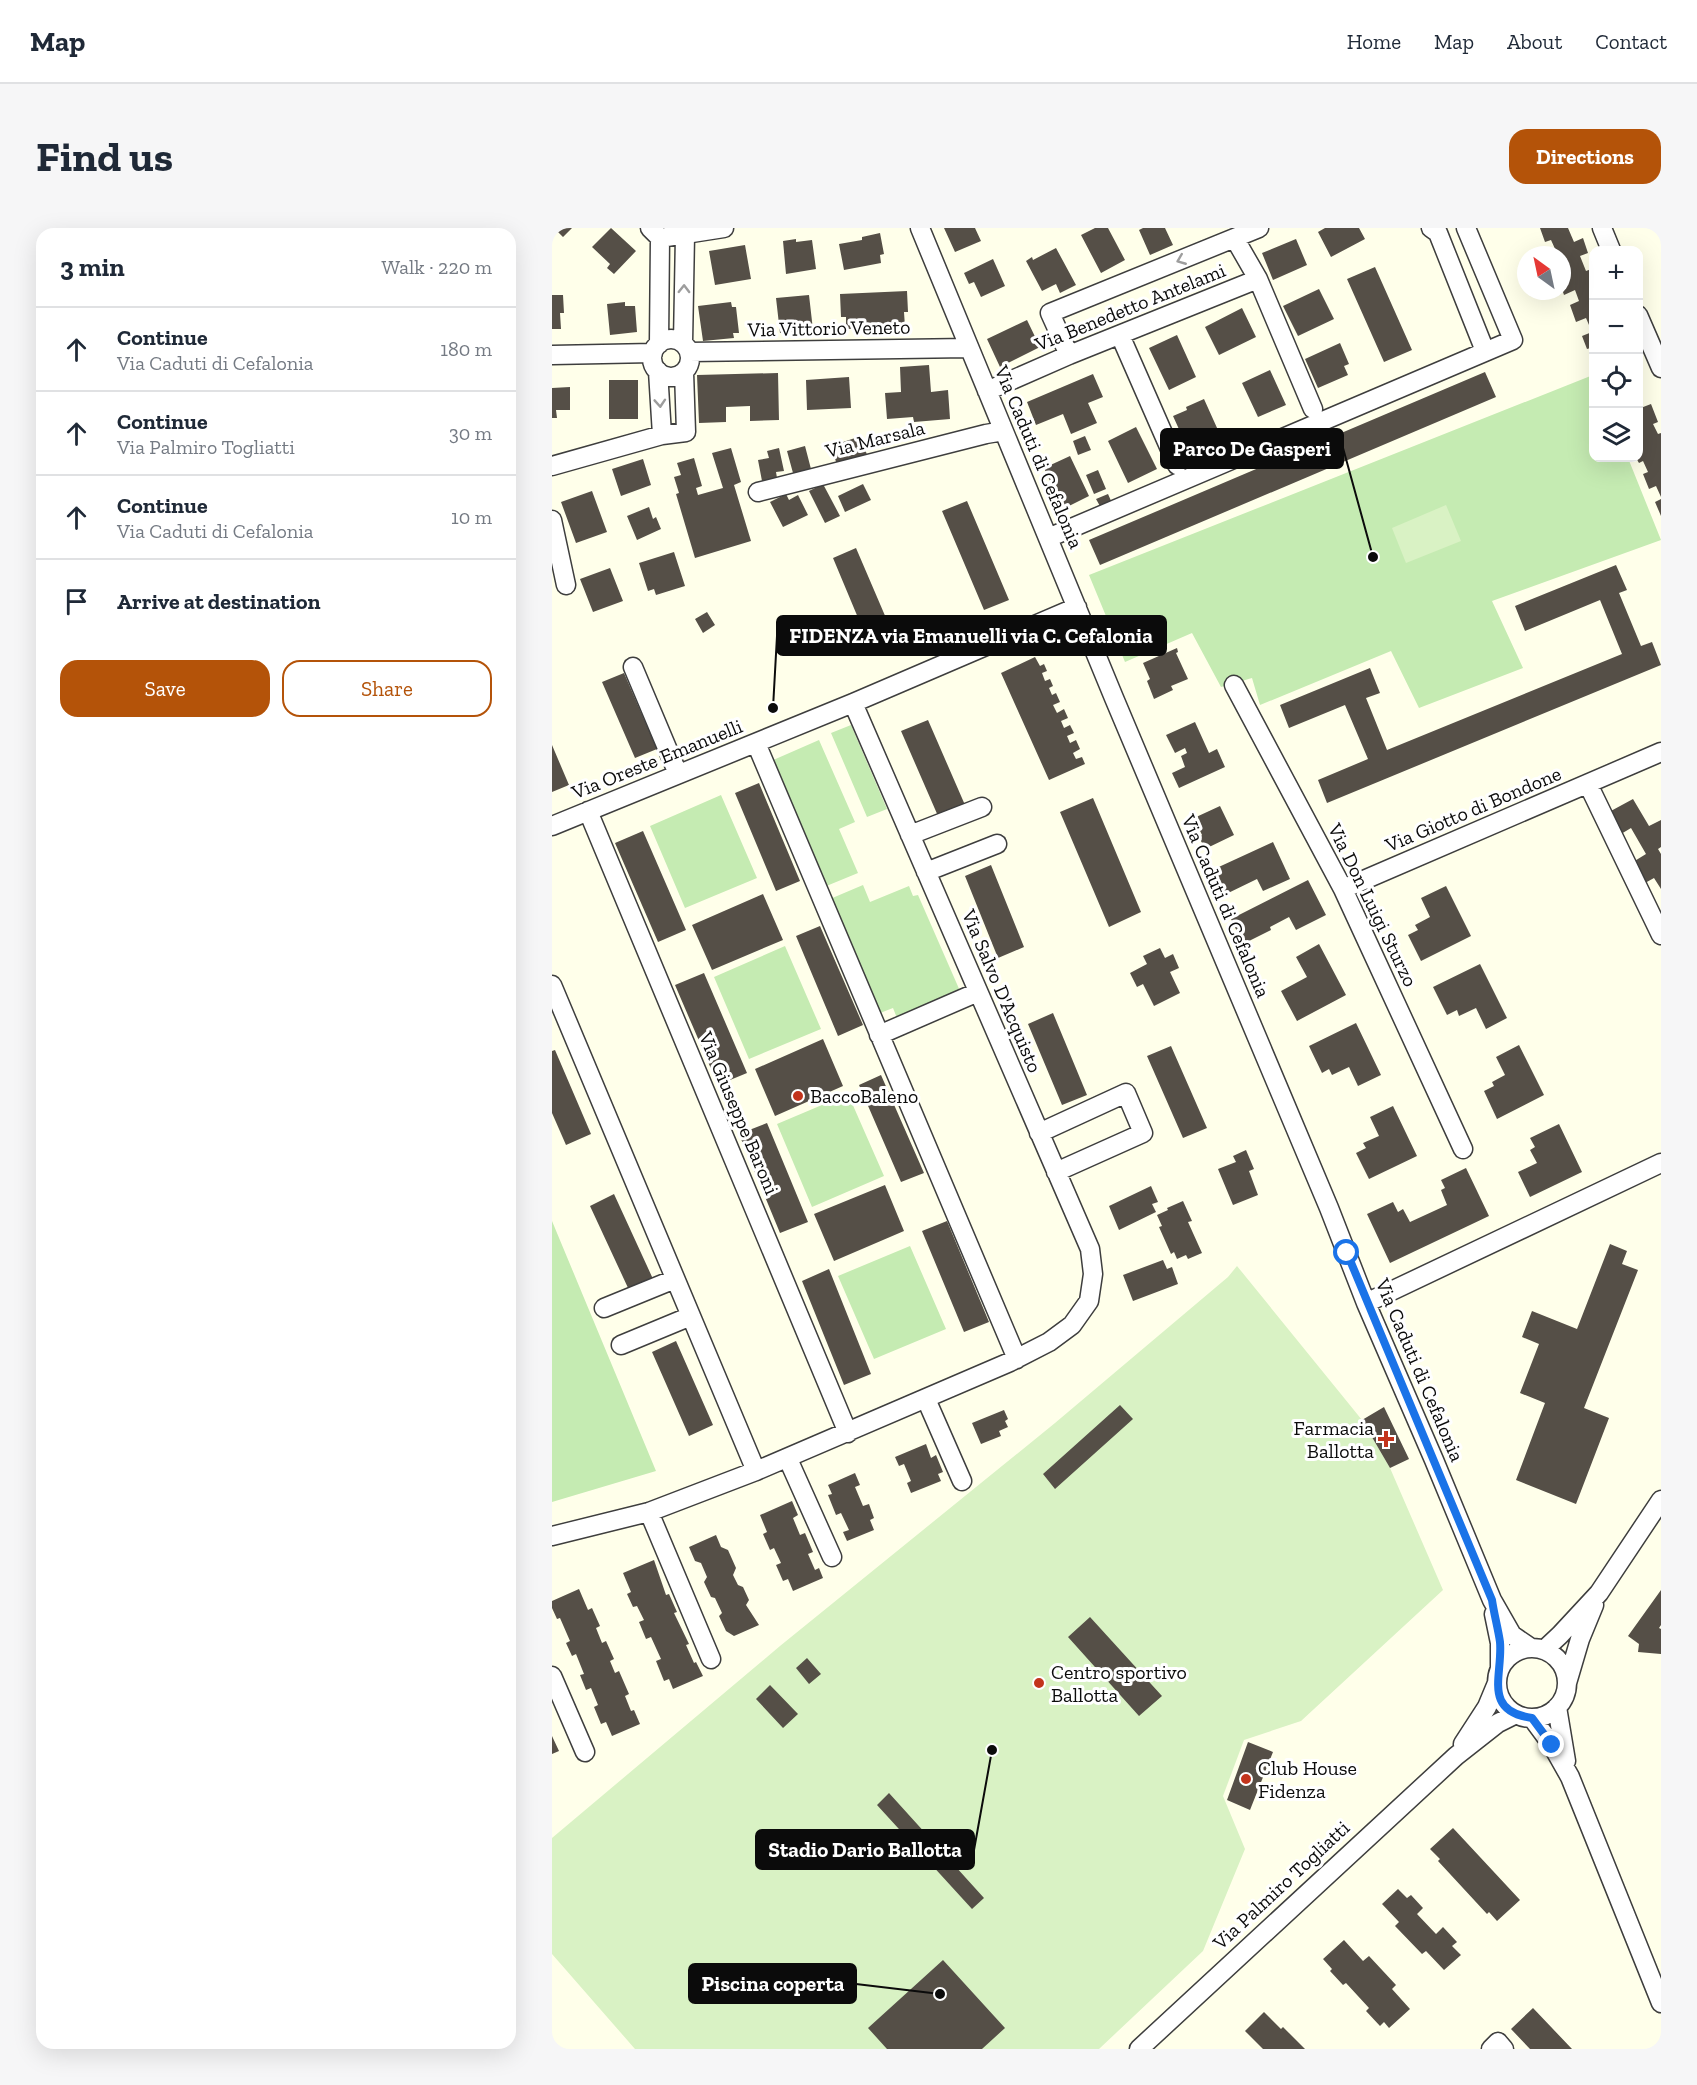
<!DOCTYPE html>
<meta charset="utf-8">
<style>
body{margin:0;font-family:"Zilla Slab",serif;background:#f6f6f7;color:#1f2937}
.controls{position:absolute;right:18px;top:18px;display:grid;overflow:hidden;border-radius:12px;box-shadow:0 6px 24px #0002}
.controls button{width:54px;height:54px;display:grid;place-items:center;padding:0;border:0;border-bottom:2px solid #e0e1e3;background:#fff;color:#1f2937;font:30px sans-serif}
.compass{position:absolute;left:965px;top:18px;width:54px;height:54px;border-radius:50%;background:#fff;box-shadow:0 6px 24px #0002;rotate:327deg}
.stop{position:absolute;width:18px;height:18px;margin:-14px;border:4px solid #1a73e8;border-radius:50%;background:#fff}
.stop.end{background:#1a73e8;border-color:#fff;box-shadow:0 2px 6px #0008}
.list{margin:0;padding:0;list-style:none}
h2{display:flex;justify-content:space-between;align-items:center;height:78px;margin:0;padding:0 24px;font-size:26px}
h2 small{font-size:20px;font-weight:400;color:#747a83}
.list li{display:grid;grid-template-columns:39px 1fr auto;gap:18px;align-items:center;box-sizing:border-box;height:84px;padding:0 24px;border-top:2px solid #e0e1e3}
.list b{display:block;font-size:22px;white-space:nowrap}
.list p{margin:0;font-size:20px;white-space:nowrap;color:#747a83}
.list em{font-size:20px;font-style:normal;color:#747a83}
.actions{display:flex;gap:12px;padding:18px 24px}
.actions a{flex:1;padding:14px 0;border:2px solid #b45309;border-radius:18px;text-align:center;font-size:21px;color:#b45309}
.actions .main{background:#b45309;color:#fff}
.icon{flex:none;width:33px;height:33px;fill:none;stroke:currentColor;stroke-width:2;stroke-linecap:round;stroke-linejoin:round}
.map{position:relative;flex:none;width:1109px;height:1821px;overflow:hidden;border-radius:18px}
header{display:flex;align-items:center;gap:36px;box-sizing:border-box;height:84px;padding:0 30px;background:#fff;border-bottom:2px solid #e0e1e3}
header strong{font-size:28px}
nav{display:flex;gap:33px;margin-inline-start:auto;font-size:21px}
.intro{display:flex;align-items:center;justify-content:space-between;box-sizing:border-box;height:144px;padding:0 36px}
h1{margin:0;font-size:42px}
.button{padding:15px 27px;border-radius:18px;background:#b45309;color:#fff;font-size:21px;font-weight:700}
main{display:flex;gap:36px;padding:0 36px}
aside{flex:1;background:#fff;border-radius:18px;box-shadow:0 6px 24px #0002}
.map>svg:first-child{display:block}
</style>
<header>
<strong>Map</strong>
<nav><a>Home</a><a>Map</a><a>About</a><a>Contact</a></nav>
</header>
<div class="intro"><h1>Find us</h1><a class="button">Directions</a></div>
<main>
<aside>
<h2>3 min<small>Walk · 220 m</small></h2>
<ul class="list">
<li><svg class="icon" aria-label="ahead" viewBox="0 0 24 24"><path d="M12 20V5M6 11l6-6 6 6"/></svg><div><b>Continue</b><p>Via Caduti di Cefalonia</p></div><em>180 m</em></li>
<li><svg class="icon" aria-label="ahead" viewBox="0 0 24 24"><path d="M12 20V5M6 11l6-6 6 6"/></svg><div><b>Continue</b><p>Via Palmiro Togliatti</p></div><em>30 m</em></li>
<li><svg class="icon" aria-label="ahead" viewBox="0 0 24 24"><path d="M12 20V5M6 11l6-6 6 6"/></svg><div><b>Continue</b><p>Via Caduti di Cefalonia</p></div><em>10 m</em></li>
<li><svg class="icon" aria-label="arrive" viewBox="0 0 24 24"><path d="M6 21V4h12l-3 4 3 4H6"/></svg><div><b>Arrive at destination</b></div></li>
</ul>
<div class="actions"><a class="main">Save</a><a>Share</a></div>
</aside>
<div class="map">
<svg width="1109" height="1821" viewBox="0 0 1109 1821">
<rect width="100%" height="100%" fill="#ffffea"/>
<path fill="#c5ebb2" d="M1041 147 1042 230H1076L1109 312 940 373 971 440 867 480 839 423 708 477 700 450 669 459 640 405 573 434 537 347Z
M299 497 335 581 315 589 279 505Z
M267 512 303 594 287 601 306 645 272 659 219 533Z
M169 567 205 650 133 680 98 598Z
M311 657 318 674 357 658 361 668 366 667 408 763 345 790 341 780 328 785 278 671Z
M233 718 269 801 197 831 162 749Z
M296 866 332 948 260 979 225 896Z
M0 993 104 1243 0 1274Z
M358 1018 394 1101 322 1131 286 1048Z"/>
<path fill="#d9f2c4" d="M894 277 909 313 854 335 840 300Z
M685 1038 810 1192 838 1240 891 1362 749 1493 692 1512 671 1568 693 1621 651 1723 547 1821H83L0 1726V1610L228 1418 503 1195 676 1049Z"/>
<path fill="#554f47" d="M2 0H20L11 9Z
M59 0 84 23 62 46 55 40 58 36 40 19Z
M392 0H423L429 13 403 24Z
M543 0H556L573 32 549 45 529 7Z
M591 0H613L621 17 598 27 587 2Z
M773 0H807L813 11 779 29 766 4Z
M988 0H1016L1022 14 1031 10 1036 25 1028 28 1034 43 1042 40V119L1035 121 1030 108 1040 104 1034 90 1024 94 1018 77 1027 73 1023 62 1012 67 1010 61V49L1014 47 1010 37V27H994L1004 23 999 12 993 14Z
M328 5 332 26 328 27 329 35 292 42 287 16 310 12V9Z
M244 11V14L260 12 264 41 234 46 231 13Z
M744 11 755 37 721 52 710 25Z
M193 17 199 51 163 57 157 23Z
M504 20 524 57 508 65 504 56 490 63 474 33 480 29 481 32Z
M441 31 453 58 429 69 422 54 417 56 412 45Z
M823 39 860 122 832 134 795 51Z
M767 61 782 91 746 108 731 78Z
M355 63 356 84H352L353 99 294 101V89H289L288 66Z
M0 67H11L12 85H8L9 101H0Z
M257 67 261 102 228 105 224 70Z
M73 74V78H83L85 104 58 107 55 76Z
M179 74 180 79H184L187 105H181L182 110 151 113 146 78Z
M690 80 704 109 667 127 653 99Z
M475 92 488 119 448 139 435 111Z
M625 107 644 149 617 162 597 120Z
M788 115 797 136 792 138 796 147 766 160 753 131Z
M377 137 379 164 396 162 398 191 362 194 361 189 335 191 333 165 349 164 348 139Z
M718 142 734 177 706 189 690 155Z
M933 144 944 169 548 337 537 312Z
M226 145 227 192 198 193V178L174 179V194L147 195 145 147Z
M541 146 551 169 536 175 545 195 519 206 511 186 484 197 475 174Z
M297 149 299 180 255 182 254 152Z
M57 152H86V191H57Z
M18 159V182H4L5 190H0V160Z
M652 171 670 211 652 219 650 215 636 221 621 188 635 182 634 179Z
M1099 176 1106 194 1101 196 1106 206 1109 205V269L1104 258 1097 261 1091 246 1096 244 1091 233 1087 235 1084 230H1086V181Z
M584 199 605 241 576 255 556 213Z
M309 208 315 227 300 232 286 240 279 218Z
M533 208 539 222 526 227 521 213Z
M253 218 259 241 241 245 235 223Z
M179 220 189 254 182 257 199 313 143 330 124 266 127 265 122 249 129 247 125 235 142 230 150 258 144 260 146 267 171 260 160 225Z
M227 220 232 243 224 244 225 250 210 253 206 232 217 230 215 223Z
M518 228 537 268 511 281 492 240Z
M91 231 99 257 69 268 60 241Z
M546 242 554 261 542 266 534 247Z
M271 256 288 288 273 295 257 263Z
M311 256 319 272 293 284 286 268Z
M40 263 55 304 24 315 9 274Z
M234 266 237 272 246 267 256 287 231 299 218 274Z
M556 266 560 275 549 280 544 271Z
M1109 271V288L1103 274Z
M415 273 457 372 432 382 390 283Z
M97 279 101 291 104 289 109 301 85 312 75 288Z
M304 320 346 418 322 428 281 330Z
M122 324 133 358 104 367 102 361 96 363 87 335Z
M1064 337 1075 362 1067 365 1089 418 1100 414 1109 437 775 575 766 552 816 531 793 477 737 500 728 477 818 440 828 465 814 470 835 522 1070 426 1048 372 973 403 963 378Z
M58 340 71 373 41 384 28 351Z
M155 384 163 397 151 405 143 391Z
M625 420 626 424 624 425 636 451 619 458 621 462 602 471 595 453 598 451 591 435Z
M483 429 488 438 492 436 495 443 490 445 493 453 498 451 501 458 497 460 500 467 504 465 508 474 501 477 505 485 512 481 516 490 509 493 512 500 518 497 522 505 515 508 518 515 524 512 528 521 521 525 524 531 530 529 533 536 497 552 449 445Z
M72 445 105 521 83 530 50 454Z
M376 492 413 577 386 588 349 503Z
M643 494 657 525 665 521 673 539 627 560 620 545 633 539 629 528 635 525 633 520 623 525 614 507Z
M0 517 17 557 0 564Z
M207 555 248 653 224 663 183 565Z
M541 570 589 684 557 699 508 584Z
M1081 571 1097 598 1109 592V619L1106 621 1109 626V661L1102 650 1093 655 1081 634 1094 626 1079 600 1069 606 1057 584Z
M668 578 682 607 653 621 647 609 650 607 642 590Z
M91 603 134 702 106 714 63 615Z
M721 614 738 651 711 663 705 651 670 668 658 643Z
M439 637 472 719 446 730 413 648Z
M756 652 774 687 744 702 737 689 718 699 719 702 691 716 679 691Z
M894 658 919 708 869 733 856 707 866 702 863 697 878 689 869 670Z
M211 666 231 712 160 742 140 697Z
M268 698 311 797 286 808 244 708Z
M767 716 794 767 745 793 729 763 755 749 744 729Z
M608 720 613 730 621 726 627 740 618 744 628 765 602 778 591 756 585 759 578 745 595 736 591 728Z
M928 736 955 790 934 801 924 780 907 788 905 782 895 787 881 759Z
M152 745 195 845 166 857 123 757Z
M501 785 535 867 510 877 476 796Z
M804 795 829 847 806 858 797 839 780 847 777 841 770 845 757 818Z
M271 811 291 858 223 888 203 841Z
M967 817 992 867 945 891 932 863 942 858 940 854 953 847 944 829Z
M619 818 655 900 631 910 595 828Z
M3 822 39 906 14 917 0 885V823Z
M329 847 372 945 349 954 307 857Z
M841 878 865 928 817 951 804 925 814 920 811 915 827 908 818 889Z
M215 895 256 994 228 1005 187 906Z
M1007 896 1030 944 978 969 966 944 985 935 978 922 983 919 978 910Z
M694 922 702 941 697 943 706 967 681 977 666 941 684 934 681 928Z
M914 940 937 988 838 1035 815 986 841 974 846 984 851 981 858 994 895 977 889 962 893 960 889 952Z
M333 957 352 1003 282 1033 262 986Z
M599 958 606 974 600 976 604 984 567 1002 557 978Z
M62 966 101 1051 77 1062 38 978Z
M631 973 640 993 636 994 650 1025 636 1031 634 1027 625 1031 622 1024 619 1026 607 999 610 998 605 987 616 982 615 980Z
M395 993 437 1094 412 1104 370 1003Z
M1058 1016 1075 1023 1070 1036 1086 1042 1032 1180 1057 1190 1024 1276 964 1252 993 1175 968 1165 987 1116 970 1109 980 1083 1025 1101Z
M611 1032 615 1041 620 1039 626 1056 581 1073 571 1047Z
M277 1041 319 1146 292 1157 250 1053Z
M124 1113 161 1197 137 1208 100 1124Z
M568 1177 581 1191 503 1261 491 1246Z
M832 1179 857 1231 838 1240 810 1192Z
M452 1182 456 1191 453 1193 456 1199 447 1203 449 1208 429 1216 420 1195Z
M374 1216 379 1230 384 1227 391 1244 386 1246 389 1253 359 1265 355 1255 359 1253 352 1236 347 1238 343 1229Z
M303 1245 308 1257 303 1259 311 1278 317 1276 322 1290 318 1292 322 1302 295 1313 291 1304 297 1302 289 1285 284 1287 276 1267 280 1266 276 1257Z
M240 1273 246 1287 241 1290 248 1307 253 1305 261 1324 256 1326 263 1342 267 1340 271 1350 241 1363 236 1351 231 1353 224 1337 229 1335 222 1320 218 1322 211 1306 215 1304 208 1287Z
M164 1307 169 1319 176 1322 184 1340 181 1347 186 1357 191 1359 197 1372 194 1377 207 1397 182 1408 174 1403 167 1388 170 1385 163 1370 159 1369 152 1354 155 1349 149 1335 143 1333 137 1319Z
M102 1332 114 1367 117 1366 125 1384 122 1385 137 1416 134 1417 142 1435 144 1434 151 1448 121 1461 117 1451 112 1453 104 1433 109 1431 99 1409 94 1411 87 1394 92 1392 85 1378 81 1379 75 1366 79 1364 71 1345Z
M27 1361 36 1382 40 1380 48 1398 44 1400 50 1415 54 1413 62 1431 58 1433 63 1445 67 1443 77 1466 73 1468 79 1483 82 1482 88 1496 60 1508 54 1494 49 1496 42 1479 46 1477 39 1460 34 1462 28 1447 32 1446 24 1426 20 1428 14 1415 18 1413 8 1390 5 1391 0 1380V1373Z
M1109 1362V1397L1107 1400 1109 1401V1426L1086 1424 1087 1416 1076 1408Z
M538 1389 610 1468 587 1488 516 1409Z
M255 1430 269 1446 257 1456 244 1440Z
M218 1457 246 1486 231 1500 204 1471Z
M0 1508 7 1523 0 1526Z
M696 1514 721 1524 698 1582 675 1572Z
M337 1565 432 1670 420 1681 325 1577Z
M901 1600 968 1672 945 1693 937 1684 935 1686 886 1633 888 1631 878 1621Z
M846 1661 855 1670 859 1667 871 1680 865 1686 884 1706 891 1699 905 1714 900 1718 909 1727 892 1742 874 1723 870 1726 843 1698 847 1694 830 1676Z
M792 1712 811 1733 817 1728 844 1757 840 1761 858 1781 837 1800 832 1794 828 1798 814 1783 817 1780 794 1755 791 1757 778 1743 780 1741 771 1731Z
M391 1732 453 1800 430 1821H335L316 1800Z
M981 1780 1020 1821H978L959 1801Z
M712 1784 729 1801 731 1799 753 1821H711L693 1803Z"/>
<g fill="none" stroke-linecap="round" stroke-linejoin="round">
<defs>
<path id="minor" d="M98 0 108 10 172 0
M368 0 562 470 777 980 814 1075 882 1232 940 1372 960 1407 979 1420
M879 0 886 5 933 123
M1050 0 1059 22
M683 11 706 51 761 181
M1086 87 1109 140
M568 107 625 237
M100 130a19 19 0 1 1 38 0a19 19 0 1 1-38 0Z
M131 115 133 7
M107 116 108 10
M137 124 416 120
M0 127 101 125
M517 127 498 85 707 0
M106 143 110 207
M435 163 517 127 706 51
M0 238 110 207 134 204 132 144
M206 264 434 206 452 203
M0 292 14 357
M496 310 961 112 914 0
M81 439 126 546
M682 457 791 661 911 921
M204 515 465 1131
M1036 556 1109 707
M36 583 296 1205
M0 598 301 475 525 379
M358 607 430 579
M374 644 445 616
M791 661 1109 524
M0 757 204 1243
M327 807 426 764
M487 905 574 865 591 905 504 944
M814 1075 1109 935
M52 1080 123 1051
M69 1117 139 1088
M374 1171 410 1253
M236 1231 280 1329
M97 1284 159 1431
M0 1308 97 1284 204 1243 458 1134 497 1114 520 1097 537 1073 541 1046 538 1021 301 475
M942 1386 948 1415V1439
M945 1455a35 35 0 1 1 70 0a35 35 0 1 1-70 0Z
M992 1422 1008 1407 1047 1365 1109 1272
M0 1448 33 1524
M1015 1455 1028 1411 1042 1377
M1005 1479 1014 1533
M980 1490 1000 1517 1018 1549 1109 1775
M911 1516 935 1479 945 1455
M587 1821 904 1528 946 1495 964 1486
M939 1821 946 1814 952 1821"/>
</defs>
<use href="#minor" stroke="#3e3e3e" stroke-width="21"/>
<use href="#minor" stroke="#fff" stroke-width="18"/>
</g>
<defs><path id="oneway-chevron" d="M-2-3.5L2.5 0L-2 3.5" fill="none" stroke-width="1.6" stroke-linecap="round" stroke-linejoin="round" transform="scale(1.5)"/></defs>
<g stroke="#9d9d9d">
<use href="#oneway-chevron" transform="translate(629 32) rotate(158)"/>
<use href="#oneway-chevron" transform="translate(132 61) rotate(-89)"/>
<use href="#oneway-chevron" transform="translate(108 175) rotate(86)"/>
</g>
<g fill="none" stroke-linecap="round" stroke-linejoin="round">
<path stroke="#1a73e8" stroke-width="8" d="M795 1025 940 1372C942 1386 946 1400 948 1414 951 1447 930 1483 980 1490L1000 1517"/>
</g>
<g fill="#c3341c" stroke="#fff" stroke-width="2">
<circle cx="246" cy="868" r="6"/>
<path d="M831 1202h6v6h6v6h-6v6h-6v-6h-6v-6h6z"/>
<circle cx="487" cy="1455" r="6"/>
<circle cx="694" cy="1551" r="6"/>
</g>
<g text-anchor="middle" stroke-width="6" stroke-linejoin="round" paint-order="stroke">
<g font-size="20" fill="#0b0b0b" stroke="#fff">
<text transform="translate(578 79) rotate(-22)" y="7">Via Benedetto Antelami</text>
<text transform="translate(277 100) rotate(-1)" y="7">Via Vittorio Veneto</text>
<text transform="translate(323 211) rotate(-14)" y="7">Via Marsala</text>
<text transform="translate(487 229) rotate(67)" y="7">Via Caduti di Cefalonia</text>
<text transform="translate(105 531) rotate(-22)" y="7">Via Oreste Emanuelli</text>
<text transform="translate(921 581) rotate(-23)" y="7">Via Giotto di Bondone</text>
<text transform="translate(821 677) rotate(64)" y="7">Via Don Luigi Sturzo</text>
<text transform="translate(674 678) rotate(67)" y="7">Via Caduti di Cefalonia</text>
<text transform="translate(450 763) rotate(67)" y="7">Via Salvo D'Acquisto</text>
<text transform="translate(187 885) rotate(67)" y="7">Via Giuseppe Baroni</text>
<text transform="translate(868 1142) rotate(67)" y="7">Via Caduti di Cefalonia</text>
<text transform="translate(729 1657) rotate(-43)" y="7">Via Palmiro Togliatti</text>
</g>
<g font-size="20" fill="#0b0b0b" stroke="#fff" text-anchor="start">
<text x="258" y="875">BaccoBaleno</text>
<text x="822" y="1207" text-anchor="end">Farmacia<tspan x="822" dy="23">Ballotta</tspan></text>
<text x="499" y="1451">Centro sportivo<tspan x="499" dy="23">Ballotta</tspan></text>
<text x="706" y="1547">Club House<tspan x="706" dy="23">Fidenza</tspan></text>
</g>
</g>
<path fill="none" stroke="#0b0b0b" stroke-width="2" d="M821 329L791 220M221 480L225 408M440 1522L422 1622M388 1766L304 1756"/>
<g fill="#0b0b0b" stroke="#fff" stroke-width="2">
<circle cx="821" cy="329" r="6"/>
<circle cx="221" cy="480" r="6"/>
<circle cx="440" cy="1522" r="6"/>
<circle cx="388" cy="1766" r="6"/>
</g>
<g fill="#0b0b0b" stroke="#0b0b0b" stroke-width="2">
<rect x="609" y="201" width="182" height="39" rx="6"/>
<rect x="225" y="388" width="389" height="39" rx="6"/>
<rect x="204" y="1602" width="218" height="39" rx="6"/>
<rect x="137" y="1736" width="167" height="39" rx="6"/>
</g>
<g font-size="21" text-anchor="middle" font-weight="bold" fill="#fff">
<text x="700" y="228">Parco De Gasperi</text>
<text x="419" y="415">FIDENZA via Emanuelli via C. Cefalonia</text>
<text x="313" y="1629">Stadio Dario Ballotta</text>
<text x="221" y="1763">Piscina coperta</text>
</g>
</svg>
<div class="controls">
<button>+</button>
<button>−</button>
<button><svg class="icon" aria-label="locate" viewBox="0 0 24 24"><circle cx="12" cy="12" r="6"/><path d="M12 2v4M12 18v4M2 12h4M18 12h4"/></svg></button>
<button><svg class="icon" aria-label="layers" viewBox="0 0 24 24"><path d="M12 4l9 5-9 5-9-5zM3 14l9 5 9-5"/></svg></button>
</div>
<svg class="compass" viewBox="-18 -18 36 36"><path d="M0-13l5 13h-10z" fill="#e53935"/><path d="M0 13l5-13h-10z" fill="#747a83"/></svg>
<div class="stop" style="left:795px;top:1025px"></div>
<div class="stop end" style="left:1000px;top:1517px"></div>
</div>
</main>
